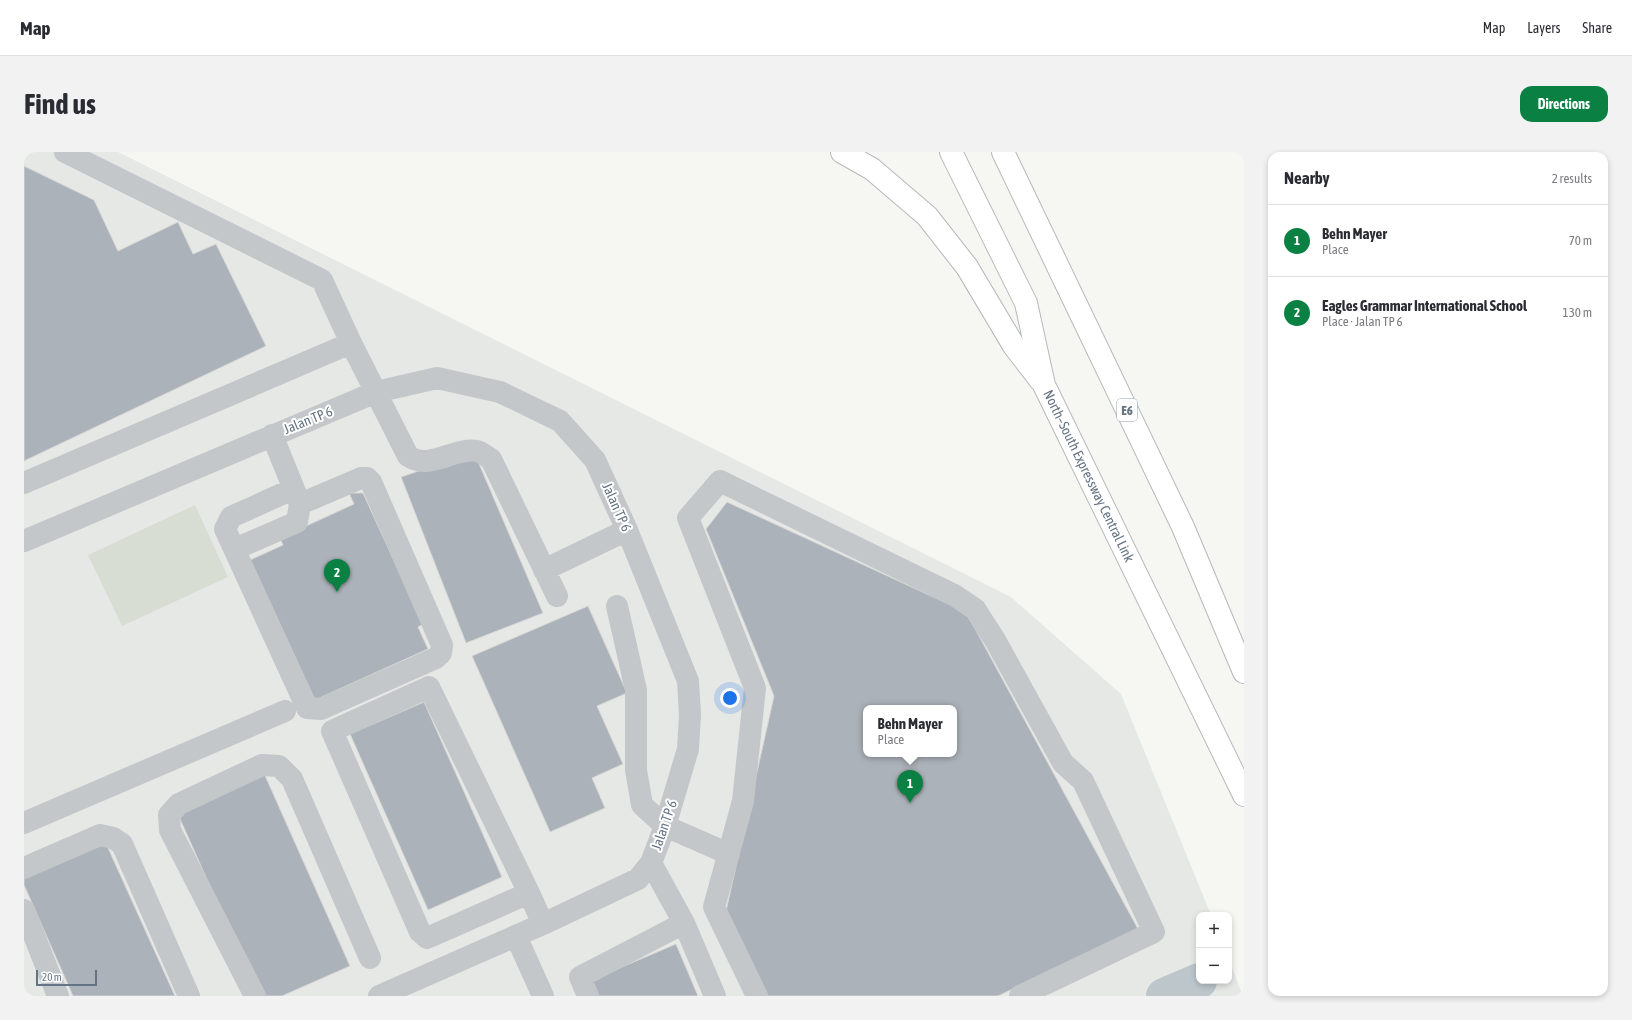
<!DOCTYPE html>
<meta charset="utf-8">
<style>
body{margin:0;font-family:"Asap Condensed",sans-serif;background:#f2f2f3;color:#2b2b33}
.controls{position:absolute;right:12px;bottom:12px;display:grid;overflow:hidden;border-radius:8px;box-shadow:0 2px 6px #0003}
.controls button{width:36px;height:36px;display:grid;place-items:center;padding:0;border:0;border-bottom:1px solid #e1e1e2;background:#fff;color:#2b2b33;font:20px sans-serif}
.scale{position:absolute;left:12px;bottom:10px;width:61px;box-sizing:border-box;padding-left:4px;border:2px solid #657484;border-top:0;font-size:11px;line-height:14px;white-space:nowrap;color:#657484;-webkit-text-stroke:3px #fff;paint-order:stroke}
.you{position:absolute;left:706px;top:546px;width:14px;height:14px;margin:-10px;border:3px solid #fff;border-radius:50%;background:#1a73e8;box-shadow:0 0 0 6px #1a73e833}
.badge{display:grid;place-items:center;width:26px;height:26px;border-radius:50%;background:#0b8043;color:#fff;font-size:13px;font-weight:700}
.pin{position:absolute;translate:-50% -33px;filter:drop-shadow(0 1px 2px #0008)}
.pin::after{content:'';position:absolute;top:21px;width:14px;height:12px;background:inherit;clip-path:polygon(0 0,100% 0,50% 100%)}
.popup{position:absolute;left:839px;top:553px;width:94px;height:52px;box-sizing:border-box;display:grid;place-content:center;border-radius:8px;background:#fff;filter:drop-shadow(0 1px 3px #0005);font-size:13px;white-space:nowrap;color:#7c7c81}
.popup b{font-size:15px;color:#2b2b33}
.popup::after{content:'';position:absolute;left:50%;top:100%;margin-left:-8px;border:8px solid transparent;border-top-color:#fff}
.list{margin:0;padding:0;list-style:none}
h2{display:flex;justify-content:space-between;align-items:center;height:52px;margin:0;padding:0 16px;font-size:17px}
h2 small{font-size:13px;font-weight:400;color:#7c7c81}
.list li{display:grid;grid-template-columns:26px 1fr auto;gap:12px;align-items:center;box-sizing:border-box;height:72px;padding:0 16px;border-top:1px solid #e1e1e2}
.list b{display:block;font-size:15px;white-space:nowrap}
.list p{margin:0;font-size:13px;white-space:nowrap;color:#7c7c81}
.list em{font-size:13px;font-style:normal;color:#7c7c81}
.map{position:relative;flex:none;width:1220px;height:844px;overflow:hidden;border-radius:12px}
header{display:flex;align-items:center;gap:24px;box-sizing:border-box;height:56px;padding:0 20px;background:#fff;border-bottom:1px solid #e1e1e2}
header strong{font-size:19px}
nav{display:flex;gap:22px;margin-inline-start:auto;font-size:14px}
.intro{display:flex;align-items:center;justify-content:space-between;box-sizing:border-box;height:96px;padding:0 24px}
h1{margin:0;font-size:28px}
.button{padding:10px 18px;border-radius:12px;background:#0b8043;color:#fff;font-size:14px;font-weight:700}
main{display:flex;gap:24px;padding:0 24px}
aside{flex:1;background:#fff;border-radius:12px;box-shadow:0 2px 6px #0003}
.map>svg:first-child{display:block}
</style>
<header>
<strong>Map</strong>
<nav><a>Map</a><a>Layers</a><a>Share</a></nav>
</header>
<div class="intro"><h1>Find us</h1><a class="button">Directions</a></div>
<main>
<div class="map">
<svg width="1220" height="844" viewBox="0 0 1220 844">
<rect width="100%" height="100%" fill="#f6f6f2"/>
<path fill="#e6e8e6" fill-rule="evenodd" d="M0 0H94L987 445 1097 542 1187 763H1175V829H1205V808L1219 844H0ZM842 556H930V602H842Z"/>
<path fill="#d7ddd3" d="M171 353 204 425 98 474 64 403Z"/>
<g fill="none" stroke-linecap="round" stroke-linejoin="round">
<path stroke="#bcc6cb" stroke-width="36" d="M1140 844 1175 829"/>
</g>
<path fill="#acb2b9" stroke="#d7d7d5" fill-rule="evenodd" d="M0 14 70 48 94 99 154 70 169 102 192 92 242 194 0 309Z
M450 300 519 461 442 491 377 325Z
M325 341H339L399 472 394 475 404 497 291 548 226 408 259 393 256 386 330 352Z
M703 350 942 460 1114 777 974 844H744L702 759 750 544 682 377ZM842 556H930V602H842Z
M564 454 603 541 573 554 599 612 568 626 581 656 526 680 448 504Z
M400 550 478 725 404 758 326 582Z
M239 619 326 814 258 844H235L152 658Z
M80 687 151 844H49L0 733V722Z
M652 792 674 844H571L565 829Z"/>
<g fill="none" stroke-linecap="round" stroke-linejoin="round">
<defs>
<path id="highway" d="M818 0 848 17 903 64 943 115 990 194 1017 229
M927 0 1002 151 1020 233 1220 643
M979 0 1159 375 1220 520"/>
</defs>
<use href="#highway" stroke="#b6b9bc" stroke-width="24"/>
<path stroke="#c3c7ca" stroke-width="22" d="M41 0 298 128 327 191 384 304C406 319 430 295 453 299 458 300 463 305 467 307L533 444
M0 331 327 191
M269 337 207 365 201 377 283 556 297 557 412 506 417 501 418 493 347 330 343 326H337L276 352
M0 389 352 240 413 226 476 240 536 269 571 308 603 378 664 529 666 563 664 597 641 674 627 711 614 727 519 772 355 844
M211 397 273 370 276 352 248 283
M520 418 603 378
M593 454 612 538V618L618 653 641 674 705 702
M0 671 261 559
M627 711 660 771 691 844
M0 716 76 683 89 686 98 692 165 844
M505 741 403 786 396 780 308 579 405 535 505 741 519 772
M0 758 34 844
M492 784 519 844
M231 844 146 678 145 663 155 652 238 613 255 614 268 627 346 806
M564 844 556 825 660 771
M733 844 690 755 719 649 731 536 664 366 696 329 930 443 951 457 971 488 1039 611 1059 629 1130 780 996 844"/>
<use href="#highway" stroke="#fff" stroke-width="22"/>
</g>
<g text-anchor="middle" stroke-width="4" stroke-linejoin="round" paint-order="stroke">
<rect fill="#fff" stroke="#939ea9" stroke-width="1" x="1093" y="247" width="20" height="22" rx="3"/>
<g font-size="13" font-weight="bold" fill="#657484">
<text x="1103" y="263">E6</text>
</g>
<g font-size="14" fill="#657484" stroke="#fff">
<text transform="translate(284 268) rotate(-22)" y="5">Jalan TP 6</text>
<text transform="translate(1065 324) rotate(64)" y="5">North–South Expressway Central Link</text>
<text transform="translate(593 355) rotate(66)" y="5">Jalan TP 6</text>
<text transform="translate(640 673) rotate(-71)" y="5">Jalan TP 6</text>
</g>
</g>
</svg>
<div class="controls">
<button>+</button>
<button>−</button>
</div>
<div class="scale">20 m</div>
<div class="you"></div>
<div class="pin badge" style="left:886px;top:651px">1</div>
<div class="popup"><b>Behn Mayer</b>Place</div>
<div class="pin badge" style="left:313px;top:440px">2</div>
</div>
<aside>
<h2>Nearby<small>2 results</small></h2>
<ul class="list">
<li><span class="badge">1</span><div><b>Behn Mayer</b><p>Place</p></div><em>70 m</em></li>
<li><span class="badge">2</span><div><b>Eagles Grammar International School</b><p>Place · Jalan TP 6</p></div><em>130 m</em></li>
</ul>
</aside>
</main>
